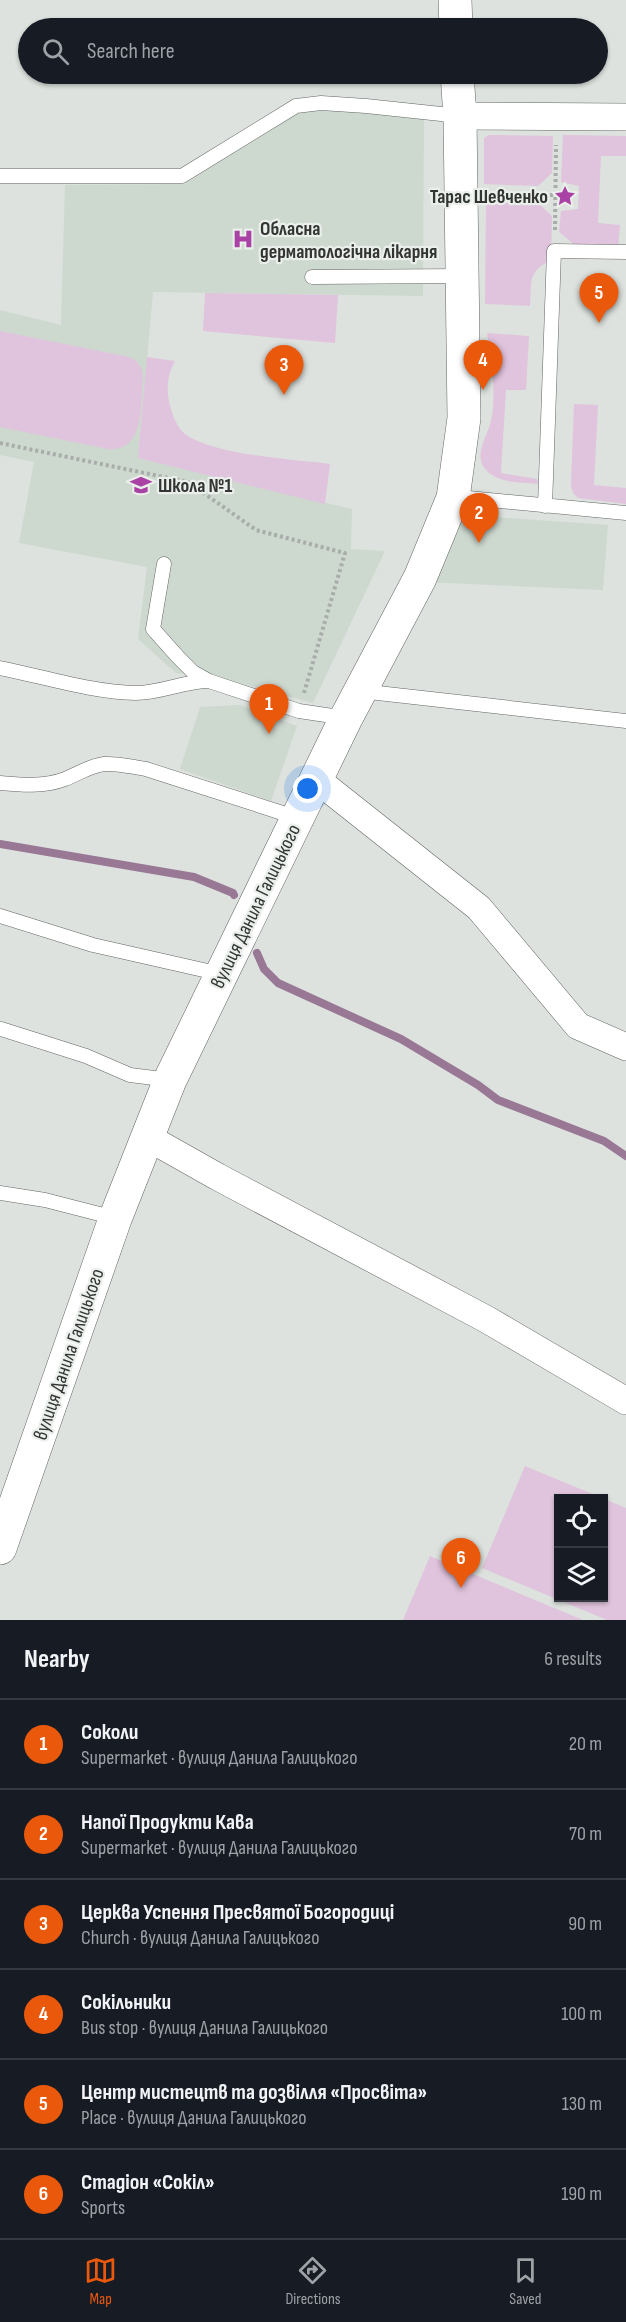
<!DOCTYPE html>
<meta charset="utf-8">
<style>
body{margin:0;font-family:"Sofia Sans Condensed",sans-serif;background:#20242c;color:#f1f3f6}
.controls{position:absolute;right:18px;bottom:18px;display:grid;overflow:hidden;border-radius:0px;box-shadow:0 2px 4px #0004}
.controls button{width:54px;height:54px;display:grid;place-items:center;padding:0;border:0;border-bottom:2px solid #363941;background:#171b24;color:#f1f3f6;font:30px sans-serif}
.you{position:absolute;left:308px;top:789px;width:21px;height:21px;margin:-15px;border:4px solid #fff;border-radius:50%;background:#1a73e8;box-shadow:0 0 0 9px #1a73e833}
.badge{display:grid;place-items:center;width:39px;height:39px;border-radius:50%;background:#ea580c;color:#fff;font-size:20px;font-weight:700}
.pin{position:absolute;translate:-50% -50px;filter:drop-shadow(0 2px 3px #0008)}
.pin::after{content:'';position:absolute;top:32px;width:21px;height:18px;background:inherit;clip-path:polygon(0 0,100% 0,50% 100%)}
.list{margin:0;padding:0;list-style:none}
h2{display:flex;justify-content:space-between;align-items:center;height:78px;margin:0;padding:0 24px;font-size:26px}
h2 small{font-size:20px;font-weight:400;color:#9ea1a6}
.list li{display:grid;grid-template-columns:39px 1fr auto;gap:18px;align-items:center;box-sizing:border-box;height:90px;padding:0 24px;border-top:2px solid #363941}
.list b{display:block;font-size:22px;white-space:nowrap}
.list p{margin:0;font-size:20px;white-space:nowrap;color:#9ea1a6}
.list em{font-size:20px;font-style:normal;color:#9ea1a6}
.icon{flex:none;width:33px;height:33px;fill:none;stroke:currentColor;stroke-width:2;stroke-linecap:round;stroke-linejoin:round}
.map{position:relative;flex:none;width:626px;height:1620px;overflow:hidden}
.search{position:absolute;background:#171b24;box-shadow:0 2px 4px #0004;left:18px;right:18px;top:18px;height:66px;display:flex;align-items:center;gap:15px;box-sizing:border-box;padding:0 21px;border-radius:33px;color:#9ea1a6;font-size:22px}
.sheet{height:618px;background:#171b24}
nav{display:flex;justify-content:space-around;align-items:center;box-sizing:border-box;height:84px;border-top:2px solid #363941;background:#171b24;font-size:16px;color:#9ea1a6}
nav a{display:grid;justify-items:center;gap:3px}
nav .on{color:#ea580c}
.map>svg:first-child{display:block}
</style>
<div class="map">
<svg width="626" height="1620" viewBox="0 0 626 1620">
<rect width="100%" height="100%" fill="#dde2de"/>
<path fill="#cdd8cf" d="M321 109 424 115 423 296 153 292 138 458 352 509 351 549 385 551 313 703 219 677 176 673 138 639 147 567 19 543 34 462 0 455V310L61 325 65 185 185 184 297 112Z
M451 514 608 525 603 590 423 582Z
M240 705 297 726 271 801 180 769 200 707Z"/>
<path fill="#e0c3dc" d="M374 74H400L399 83 374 82Z
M489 135 553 136 552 173 538 186 484 184V138Z
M563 135 626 136V156H601L598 223 620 225 618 248 577 247 559 232 561 211 578 209 579 186 561 182Z
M486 203H538L552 216 551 260C527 272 532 281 530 306L485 304Z
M205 293 338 295 335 343 203 331Z
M0 331 129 357C138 361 142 366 143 376 140 402 146 452 108 449L0 427Z
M487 333 529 336 526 390H506L501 473 537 479 538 484C520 482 494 484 483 466 475 452 488 434 491 421 497 393 491 361 487 333Z
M147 357 175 361C168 375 166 385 169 401 171 411 176 427 185 434 213 455 292 459 330 464L325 504 138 458Z
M574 404 598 405 594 485 626 488V504L578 498 573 493 571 486Z
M525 1466 602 1498H558V1598H604V1499L626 1508V1620H607L482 1568Z
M430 1556 583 1620H403Z"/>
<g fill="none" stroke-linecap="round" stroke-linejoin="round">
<path stroke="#987895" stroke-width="8" d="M0 844 194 877 233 893 234 895
M257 953 264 969 278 983 401 1039 478 1085 498 1100 604 1141 626 1156"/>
<defs>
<path id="service" d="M0 176H182L296 106 321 103 366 106 460 116
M312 277 462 276
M453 498H468L626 513
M545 506 554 251 626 252
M164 564 153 629 178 657 193 672 209 681 299 711 346 718
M0 668C45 677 91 692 136 693 161 693 184 681 209 681
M360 691 626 721
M0 783C21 785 44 787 65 779 78 774 89 766 104 764 118 763 132 767 146 769L298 818
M0 916 93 945 221 974
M1 1029 86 1056 130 1075 170 1080
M0 1193 45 1200 115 1218"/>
<path id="minor" d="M460 116 626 117
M316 779 479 908 578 1026 626 1047
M147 1137 218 1177 486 1319 626 1401"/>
<path id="tertiary" d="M455 0 456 28
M0 1548 115 1219 170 1080 346 718 420 578 453 498 464 418 460 116 457 74"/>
</defs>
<use href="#service" stroke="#626663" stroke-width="15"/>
<use href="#minor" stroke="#626663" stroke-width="28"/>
<use href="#tertiary" stroke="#626663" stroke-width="34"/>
<path stroke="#a9adaa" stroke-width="4" stroke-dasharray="3 3" stroke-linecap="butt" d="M490 194 555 195
M555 230 556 145
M0 443 188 482 256 530 345 553 304 693"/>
<use href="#service" stroke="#fff" stroke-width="14"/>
<use href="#minor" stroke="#fff" stroke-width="27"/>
<use href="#tertiary" stroke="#fff" stroke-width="33"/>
</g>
<defs>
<symbol id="sight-bare" viewBox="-9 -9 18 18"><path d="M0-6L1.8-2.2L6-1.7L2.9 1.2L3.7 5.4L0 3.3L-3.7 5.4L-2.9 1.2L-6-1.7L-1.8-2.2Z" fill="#aa41a4" stroke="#eaefeb" stroke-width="2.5" paint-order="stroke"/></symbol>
<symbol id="hospital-bare" viewBox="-9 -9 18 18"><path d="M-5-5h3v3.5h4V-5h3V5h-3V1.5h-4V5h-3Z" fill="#aa41a4" stroke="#eaefeb" stroke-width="2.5" paint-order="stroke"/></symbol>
<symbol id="school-bare" viewBox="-9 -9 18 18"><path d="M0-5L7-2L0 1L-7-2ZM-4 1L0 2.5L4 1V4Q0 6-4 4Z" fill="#aa41a4" stroke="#eaefeb" stroke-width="2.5" paint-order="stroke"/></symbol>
</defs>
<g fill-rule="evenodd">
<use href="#sight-bare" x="550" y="181" width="30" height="30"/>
<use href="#hospital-bare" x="228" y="224" width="30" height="30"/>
<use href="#school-bare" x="126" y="470" width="30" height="30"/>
</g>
<g text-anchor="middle" stroke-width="4.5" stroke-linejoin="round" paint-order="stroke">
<g font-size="20" font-weight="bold" fill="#333533" stroke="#eaefeb" text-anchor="start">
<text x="548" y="203" text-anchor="end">Тарас Шевченко</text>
<text x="260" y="235">Обласна<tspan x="260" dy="23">дерматологічна лікарня</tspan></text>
<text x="158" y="492">Школа №1</text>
</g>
<g font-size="20" fill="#333533" stroke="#eaefeb">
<text transform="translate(255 906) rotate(-64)" y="7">вулиця Данила Галицького</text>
<text transform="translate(68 1354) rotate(-71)" y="7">вулиця Данила Галицького</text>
</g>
</g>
</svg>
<div class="controls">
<button><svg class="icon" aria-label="locate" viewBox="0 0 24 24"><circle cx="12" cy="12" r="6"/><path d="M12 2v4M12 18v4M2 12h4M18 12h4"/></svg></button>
<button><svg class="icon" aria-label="layers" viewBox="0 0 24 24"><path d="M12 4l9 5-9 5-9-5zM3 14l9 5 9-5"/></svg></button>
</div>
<div class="you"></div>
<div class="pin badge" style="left:269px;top:734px">1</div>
<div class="pin badge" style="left:479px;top:543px">2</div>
<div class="pin badge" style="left:284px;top:395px">3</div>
<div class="pin badge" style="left:483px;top:390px">4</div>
<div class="pin badge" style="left:599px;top:323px">5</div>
<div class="pin badge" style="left:461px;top:1588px">6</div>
<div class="search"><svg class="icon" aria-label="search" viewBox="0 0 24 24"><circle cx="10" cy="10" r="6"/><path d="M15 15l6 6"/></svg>Search here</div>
</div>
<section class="sheet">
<h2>Nearby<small>6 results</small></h2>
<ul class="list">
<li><span class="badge">1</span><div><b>Соколи</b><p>Supermarket · вулиця Данила Галицького</p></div><em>20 m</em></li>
<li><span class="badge">2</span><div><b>Напої Продукти Кава</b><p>Supermarket · вулиця Данила Галицького</p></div><em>70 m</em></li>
<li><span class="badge">3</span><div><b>Церква Успення Пресвятої Богородиці</b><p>Church · вулиця Данила Галицького</p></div><em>90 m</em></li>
<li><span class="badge">4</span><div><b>Сокільники</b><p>Bus stop · вулиця Данила Галицького</p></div><em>100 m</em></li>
<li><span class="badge">5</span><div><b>Центр мистецтв та дозвілля «Просвіта»</b><p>Place · вулиця Данила Галицького</p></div><em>130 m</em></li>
<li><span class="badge">6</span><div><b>Стадіон «Сокіл»</b><p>Sports</p></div><em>190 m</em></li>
</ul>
</section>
<nav>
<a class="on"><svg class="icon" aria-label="map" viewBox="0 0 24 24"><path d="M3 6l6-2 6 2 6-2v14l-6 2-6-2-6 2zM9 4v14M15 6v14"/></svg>Map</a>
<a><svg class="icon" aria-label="directions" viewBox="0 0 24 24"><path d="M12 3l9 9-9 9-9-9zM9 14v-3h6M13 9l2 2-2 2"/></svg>Directions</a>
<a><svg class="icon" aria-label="saved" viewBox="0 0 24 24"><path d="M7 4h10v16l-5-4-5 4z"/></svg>Saved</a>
</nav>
